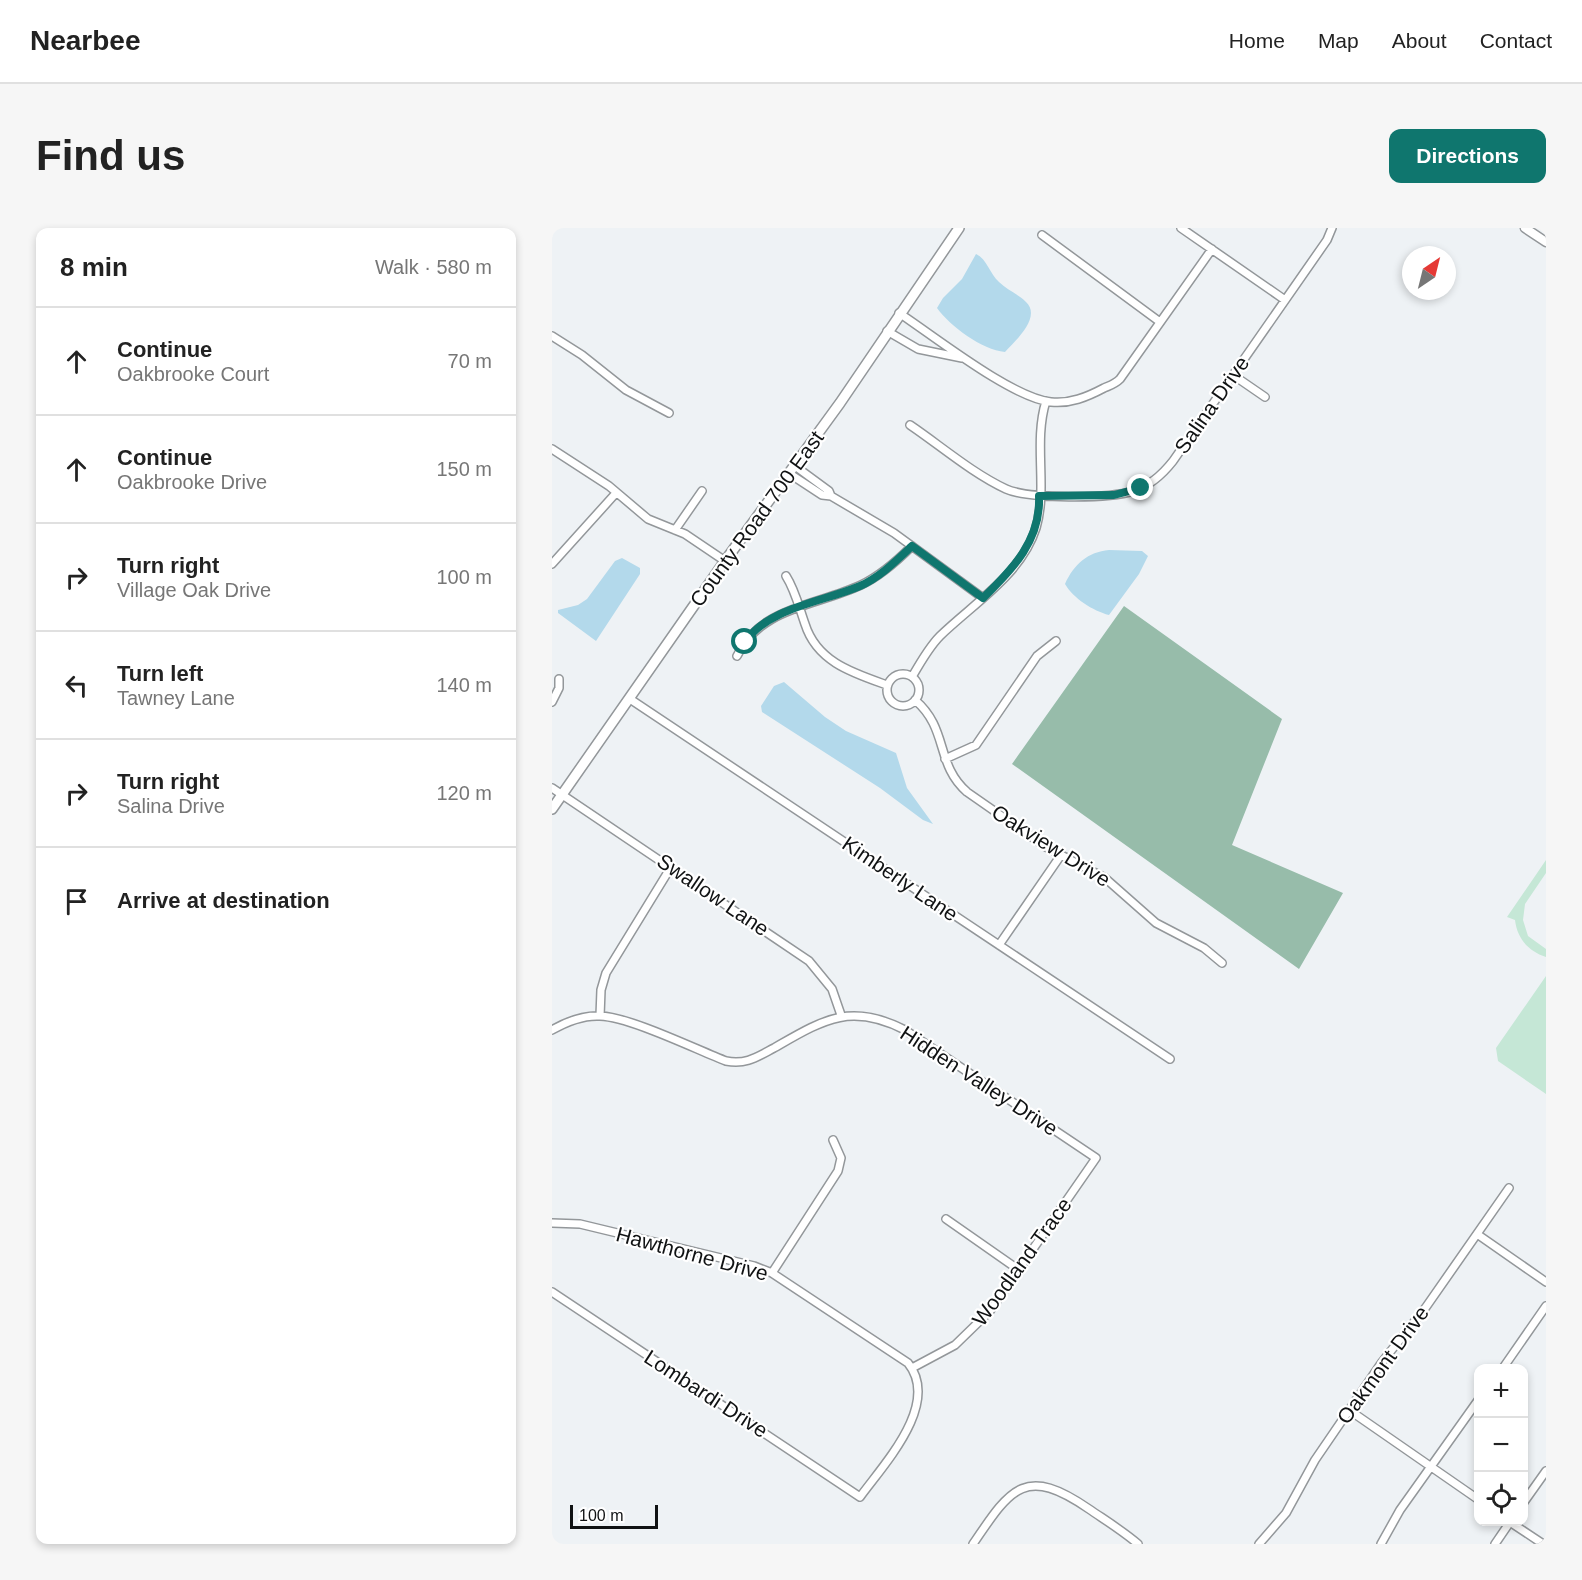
<!DOCTYPE html>
<meta charset="utf-8">
<style>
body{margin:0;font-family:Arial,sans-serif;background:#f6f6f6;color:#222}
.controls{position:absolute;right:18px;bottom:18px;display:grid;overflow:hidden;border-radius:12px;box-shadow:0 3px 9px #0003}
.controls button{width:54px;height:54px;display:grid;place-items:center;padding:0;border:0;border-bottom:2px solid #e0e0e0;background:#fff;color:#222;font:30px sans-serif}
.compass{position:absolute;left:850px;top:18px;width:54px;height:54px;border-radius:50%;background:#fff;box-shadow:0 3px 9px #0003;rotate:35deg}
.scale{position:absolute;left:18px;bottom:15px;width:88px;box-sizing:border-box;padding-left:6px;border:3px solid #101213;border-top:0;font-size:16px;line-height:21px;white-space:nowrap;color:#101213;-webkit-text-stroke:4px #fff;paint-order:stroke}
.stop{position:absolute;width:18px;height:18px;margin:-14px;border:4px solid #0f766e;border-radius:50%;background:#fff}
.stop.end{background:#0f766e;border-color:#fff;box-shadow:0 2px 6px #0008}
.list{margin:0;padding:0;list-style:none}
h2{display:flex;justify-content:space-between;align-items:center;height:78px;margin:0;padding:0 24px;font-size:26px}
h2 small{font-size:20px;font-weight:400;color:#767676}
.list li{display:grid;grid-template-columns:39px 1fr auto;gap:18px;align-items:center;box-sizing:border-box;height:108px;padding:0 24px;border-top:2px solid #e0e0e0}
.list b{display:block;font-size:22px;white-space:nowrap}
.list p{margin:0;font-size:20px;white-space:nowrap;color:#767676}
.list em{font-size:20px;font-style:normal;color:#767676}
.icon{flex:none;width:33px;height:33px;fill:none;stroke:currentColor;stroke-width:2;stroke-linecap:round;stroke-linejoin:round}
.map{position:relative;flex:none;width:994px;height:1316px;overflow:hidden;border-radius:12px}
header{display:flex;align-items:center;gap:36px;box-sizing:border-box;height:84px;padding:0 30px;background:#fff;border-bottom:2px solid #e0e0e0}
header strong{font-size:28px}
nav{display:flex;gap:33px;margin-inline-start:auto;font-size:21px}
.intro{display:flex;align-items:center;justify-content:space-between;box-sizing:border-box;height:144px;padding:0 36px}
h1{margin:0;font-size:42px}
.button{padding:15px 27px;border-radius:12px;background:#0f766e;color:#fff;font-size:21px;font-weight:700}
main{display:flex;gap:36px;padding:0 36px}
aside{flex:1;background:#fff;border-radius:12px;box-shadow:0 3px 9px #0003}
.map>svg:first-child{display:block}
</style>
<header>
<strong>Nearbee</strong>
<nav><a>Home</a><a>Map</a><a>About</a><a>Contact</a></nav>
</header>
<div class="intro"><h1>Find us</h1><a class="button">Directions</a></div>
<main>
<aside>
<h2>8 min<small>Walk · 580 m</small></h2>
<ul class="list">
<li><svg class="icon" aria-label="ahead" viewBox="0 0 24 24"><path d="M12 20V5M6 11l6-6 6 6"/></svg><div><b>Continue</b><p>Oakbrooke Court</p></div><em>70 m</em></li>
<li><svg class="icon" aria-label="ahead" viewBox="0 0 24 24"><path d="M12 20V5M6 11l6-6 6 6"/></svg><div><b>Continue</b><p>Oakbrooke Drive</p></div><em>150 m</em></li>
<li><svg class="icon" aria-label="right" viewBox="0 0 24 24"><path d="M7 20v-9h11M14 6l5 5-5 5"/></svg><div><b>Turn right</b><p>Village Oak Drive</p></div><em>100 m</em></li>
<li><svg class="icon" aria-label="left" viewBox="0 0 24 24"><path d="M17 20v-9H6M10 6l-5 5 5 5"/></svg><div><b>Turn left</b><p>Tawney Lane</p></div><em>140 m</em></li>
<li><svg class="icon" aria-label="right" viewBox="0 0 24 24"><path d="M7 20v-9h11M14 6l5 5-5 5"/></svg><div><b>Turn right</b><p>Salina Drive</p></div><em>120 m</em></li>
<li><svg class="icon" aria-label="arrive" viewBox="0 0 24 24"><path d="M6 21V4h12l-3 4 3 4H6"/></svg><div><b>Arrive at destination</b></div></li>
</ul>
</aside>
<div class="map">
<svg width="994" height="1316" viewBox="0 0 994 1316">
<rect width="100%" height="100%" fill="#eef2f5"/>
<path fill="#c5e7d6" d="M994 632V645L973 676 971 692 976 708 994 721V729C976 723 965 710 963 692L955 689Z
M994 748V866L946 833 944 820Z"/>
<path fill="#97bcaa" d="M572 378 730 491 680 617 791 665 747 741 460 536Z"/>
<path fill="#b3d9eb" d="M424 26C435 31 438 46 447 54 455 62 466 66 474 74 490 89 463 113 453 124 430 122 398 98 385 80L391 70 410 51Z
M557 322 590 323 596 328 587 346 557 387C541 383 521 370 513 356 522 336 536 324 557 322Z
M70 330 88 340V346L44 413 6 385V382L26 377 35 371 63 333Z
M232 454 273 489 294 503 344 525 355 560 381 596 371 592 328 560 210 484 209 478 222 458Z"/>
<g fill="none" stroke-linecap="round" stroke-linejoin="round">
<defs>
<path id="minor" d="M629 0 733 72
M490 7 608 94
M347 85C382 108 460 170 499 174 518 176 535 169 552 160 559 157 563 156 568 151L660 21
M335 103 366 121 410 130
M0 108 30 127 74 162 117 185
M681 147 713 169
M358 197C389 218 420 245 454 261 476 271 557 271 581 263 598 258 610 247 621 233L775 12 780 0
M0 221 57 258 96 291 133 306 173 333
M243 238 277 263 279 268 342 305 431 370
M238 246 270 267 279 268
M123 302 150 263
M0 336 64 265
M234 348C243 362 247 379 253 396 265 434 301 445 335 457
M185 428C208 379 264 378 309 357 328 348 345 333 360 318
M335 462a16 16 0 1 1 32 0a16 16 0 1 1-32 0Z
M360 449C368 435 377 419 388 408 422 375 469 347 484 300 496 259 481 215 494 173
M78 471 618 831
M363 472C397 501 383 536 415 564L494 619 553 650 604 695 652 720 670 735
M0 474 7 460V451
M393 531 424 517 485 428 504 413
M0 560 257 733 280 761 289 787
M447 717 509 627
M48 788 49 762 54 745 119 639
M0 802C14 794 31 787 48 788 78 789 143 821 174 833 194 837 205 829 222 820 271 792 298 774 353 802L544 930 438 1083 403 1117 360 1140
M394 991 467 1042
M0 995 28 996 202 1038 220 1045 356 1135C389 1176 332 1236 308 1269L0 1064
M925 1006 994 1054
M220 1045 286 943 289 930 281 912
M951 1140 994 1078
M797 1182 927 1272
M972 1274 994 1243
M958 1294 991 1316
M421 1316C459 1260 473 1237 537 1281 553 1292 571 1303 586 1316
M707 1316 734 1285 763 1232 830 1134 874 1079 957 960
M829 1316 848 1282 927 1171
M943 1316 958 1294"/>
<path id="tertiary" d="M973 0 994 14"/>
<path id="secondary" d="M0 581 173 333 288 175 407 0"/>
</defs>
<use href="#minor" stroke="#93979a" stroke-width="10"/>
<use href="#tertiary" stroke="#93979a" stroke-width="11"/>
<use href="#secondary" stroke="#93979a" stroke-width="12"/>
<use href="#minor" stroke="#fff" stroke-width="7"/>
<use href="#tertiary" stroke="#fff" stroke-width="8"/>
<use href="#secondary" stroke="#fff" stroke-width="9"/>
</g>
<g fill="none" stroke-linecap="round" stroke-linejoin="round">
<path stroke="#0f766e" stroke-width="8" d="M193 414C217 379 271 374 308 358 328 349 344 333 360 318L431 370C461 341 489 312 487 268L562 267 589 260"/>
</g>
<g text-anchor="middle" stroke-width="4.5" stroke-linejoin="round" paint-order="stroke">
<g font-size="21" fill="#101213" stroke="#fff">
<text transform="translate(660 177) rotate(-55)" y="7">Salina Drive</text>
<text transform="translate(205 291) rotate(-54)" y="7">County Road 700 East</text>
<text transform="translate(499 618) rotate(32)" y="7">Oakview Drive</text>
<text transform="translate(348 651) rotate(34)" y="7">Kimberly Lane</text>
<text transform="translate(161 667) rotate(34)" y="7">Swallow Lane</text>
<text transform="translate(427 853) rotate(33)" y="7">Hidden Valley Drive</text>
<text transform="translate(140 1026) rotate(15)" y="7">Hawthorne Drive</text>
<text transform="translate(470 1034) rotate(-54)" y="7">Woodland Trace</text>
<text transform="translate(831 1137) rotate(-54)" y="7">Oakmont Drive</text>
<text transform="translate(154 1166) rotate(33)" y="7">Lombardi Drive</text>
</g>
</g>
</svg>
<div class="controls">
<button>+</button>
<button>−</button>
<button><svg class="icon" aria-label="locate" viewBox="0 0 24 24"><circle cx="12" cy="12" r="6"/><path d="M12 2v4M12 18v4M2 12h4M18 12h4"/></svg></button>
</div>
<svg class="compass" viewBox="-18 -18 36 36"><path d="M0-13l5 13h-10z" fill="#e53935"/><path d="M0 13l5-13h-10z" fill="#767676"/></svg>
<div class="scale">100 m</div>
<div class="stop" style="left:193px;top:414px"></div>
<div class="stop end" style="left:589px;top:260px"></div>
</div>
</main>
